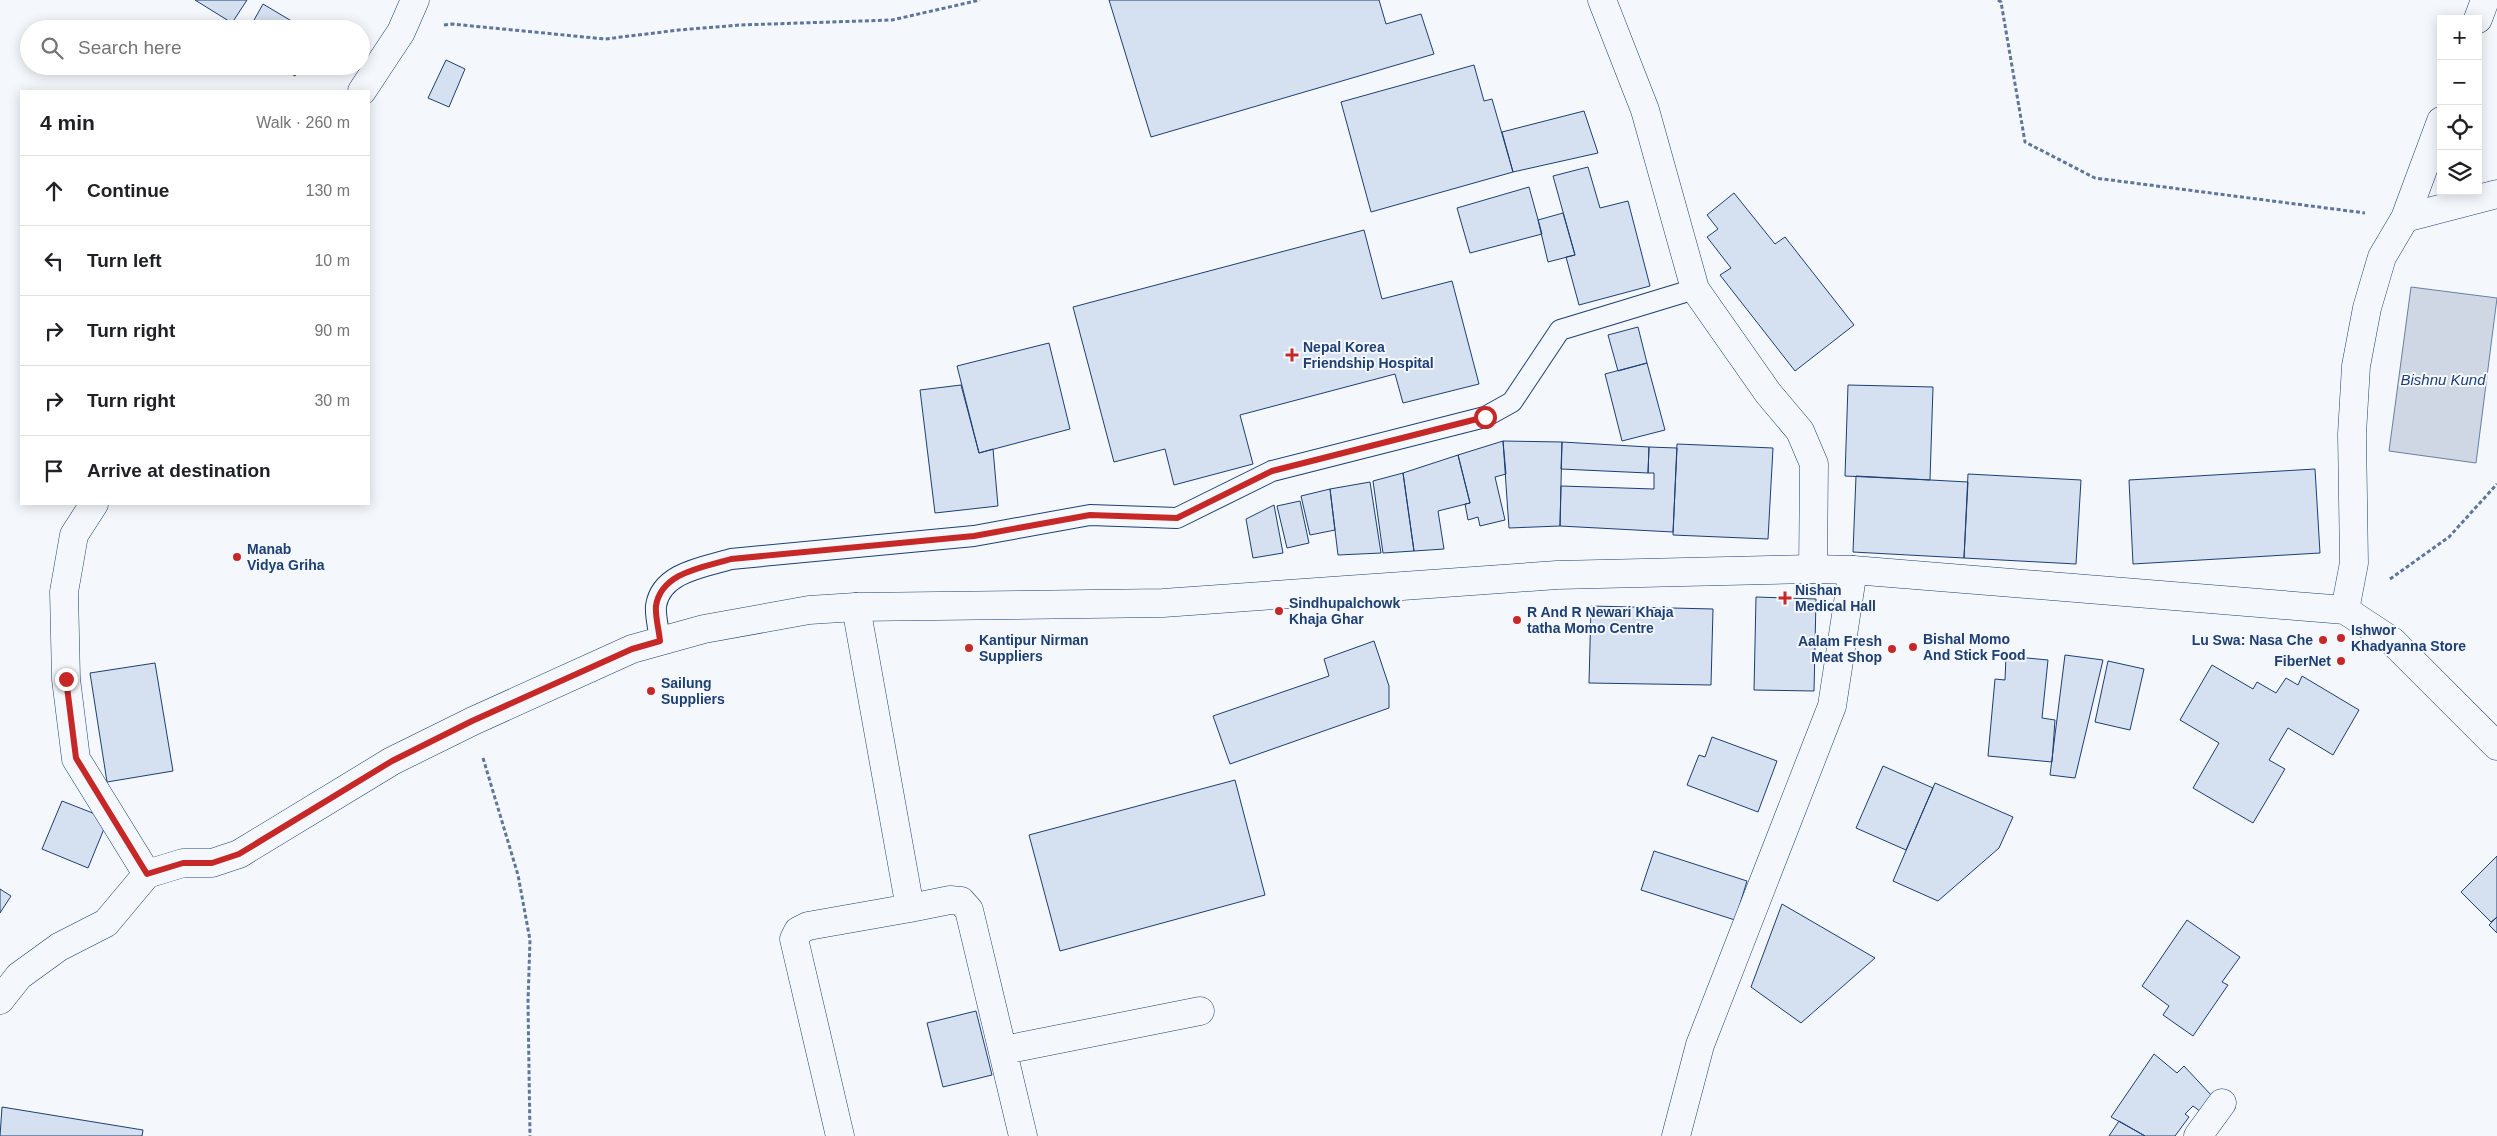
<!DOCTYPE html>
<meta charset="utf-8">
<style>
body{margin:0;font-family:Helvetica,sans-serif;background:#f2f2f2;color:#202124}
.controls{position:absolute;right:15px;top:15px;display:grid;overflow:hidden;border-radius:0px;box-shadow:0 2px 12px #0003}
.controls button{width:45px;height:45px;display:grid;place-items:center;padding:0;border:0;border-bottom:1px solid #e0e0e0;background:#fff;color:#202124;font:25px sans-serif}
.stop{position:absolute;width:15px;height:15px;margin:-11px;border:4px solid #c62828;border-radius:50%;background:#fff}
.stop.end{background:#c62828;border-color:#fff;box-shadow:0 1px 5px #0008}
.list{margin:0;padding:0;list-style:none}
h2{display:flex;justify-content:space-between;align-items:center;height:65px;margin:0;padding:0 20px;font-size:21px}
h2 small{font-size:16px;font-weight:400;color:#757577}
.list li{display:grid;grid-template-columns:32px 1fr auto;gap:15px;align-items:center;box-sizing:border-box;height:70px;padding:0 20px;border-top:1px solid #e0e0e0}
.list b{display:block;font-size:19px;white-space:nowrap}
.list em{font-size:16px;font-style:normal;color:#757577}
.icon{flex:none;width:28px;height:28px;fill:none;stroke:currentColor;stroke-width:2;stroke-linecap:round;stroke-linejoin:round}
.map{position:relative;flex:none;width:2497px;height:1136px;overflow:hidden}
.search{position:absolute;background:#fff;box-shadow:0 2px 12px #0003;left:20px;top:20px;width:350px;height:55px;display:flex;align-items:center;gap:12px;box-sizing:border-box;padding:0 18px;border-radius:28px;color:#757577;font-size:19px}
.panel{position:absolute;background:#fff;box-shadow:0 2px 12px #0003;left:20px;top:90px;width:350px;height:415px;border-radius:0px}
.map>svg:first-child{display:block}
</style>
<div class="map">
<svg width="2497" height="1136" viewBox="0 0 2497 1136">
<rect width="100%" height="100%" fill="#f4f7fb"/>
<path fill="#cfd7e4" stroke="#687fa3" d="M2411 287 2497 298 2476 463 2389 451Z"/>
<path fill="#d5e0f0" stroke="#1d3f73" d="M195 0H247L232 23Z
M1109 0H1379L1386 24 1421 14 1434 54 1151 137Z
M263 4 305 29H249Z
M446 60 465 69 449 107 428 98Z
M1474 65 1484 101 1492 99 1513 172 1371 212 1341 102Z
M277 66H300L295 76Z
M1584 111 1598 153 1513 172 1502 132Z
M1588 167 1600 208 1628 201 1650 286 1579 305 1566 257 1575 255 1553 176Z
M1529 187 1542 234 1470 253 1457 208Z
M1734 193 1775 244 1785 237 1854 325 1795 371 1720 275 1731 268 1707 237 1718 229 1707 215Z
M1563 213 1575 255 1548 262 1538 220Z
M1364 230 1382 299 1452 281 1479 384 1403 403 1395 374 1240 415 1253 464 1174 485 1165 449 1114 462 1073 307Z
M1638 327 1647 363 1618 371 1608 335Z
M1049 343 1070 429 979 453 957 366Z
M1647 363 1665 430 1622 441 1605 374Z
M961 385 979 453 993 449 998 506 935 513 920 390Z
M1848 385 1933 387 1930 480 1845 476Z
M1503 441 1506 474 1495 477 1505 520 1480 526 1478 517 1468 520 1465 504 1470 503 1458 455Z
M1503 441 1562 442 1560 526 1509 528Z
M1562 442 1649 447 1648 473 1561 469Z
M1677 444 1773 448 1768 539 1673 535Z
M1649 447 1677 448 1673 532 1560 526 1561 486 1654 489V473H1648Z
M1458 455 1470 503 1438 511 1444 549 1414 551 1403 473Z
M2315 469 2320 553 2133 564 2129 480Z
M1403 473 1414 551 1383 553 1373 481Z
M1968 474 2081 480 2076 564 1964 558Z
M1856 476 1968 482 1964 558 1853 552Z
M1370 482 1381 553 1338 555 1330 489Z
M1330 489 1335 530 1310 535 1301 496Z
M1300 501 1309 543 1287 548 1277 506Z
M1274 505 1283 553 1253 558 1246 519Z
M1756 597 1816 599 1814 691 1754 690Z
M1591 606 1713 609 1711 685 1589 683Z
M1374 641 1389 686V708L1230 764 1213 716 1329 676 1324 659Z
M2065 655 2103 660 2075 778 2050 775Z
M2006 656 2048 660 2042 718 2055 720 2052 762 1988 756 1995 679 2005 680Z
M2108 661 2144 669 2130 730 2095 722Z
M155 663 173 771 107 782 90 673Z
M2212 665 2253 689 2257 682 2276 693 2286 678 2298 685 2302 676 2359 710 2333 755 2288 728 2269 760 2285 769 2253 823 2193 788 2219 743 2180 720Z
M1712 737 1777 761 1758 812 1687 785 1699 755 1705 757Z
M1883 766 1933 788 1906 850 1856 828Z
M1235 780 1265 895 1060 951 1029 835Z
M1935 783 2013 817 1999 848 1938 901 1893 881Z
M62 801 108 819 88 868 42 849Z
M1654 851 1747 881 1735 920 1641 890Z
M2497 856V917L2491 922 2461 892Z
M0 889 11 896 0 913Z
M1782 904 1875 958 1801 1023 1751 987Z
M2497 917V933L2489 925Z
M2187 920 2240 957 2222 982 2228 985 2193 1036 2163 1015 2169 1006 2142 986Z
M976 1011 992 1075 943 1087 927 1023Z
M2154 1054 2177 1073 2184 1066 2212 1096 2201 1112 2193 1106 2185 1114 2189 1117 2175 1136H2145L2111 1117Z
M2 1107 143 1130 142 1136H0Z
M2119 1121 2145 1136H2109Z"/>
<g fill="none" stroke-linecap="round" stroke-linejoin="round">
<defs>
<path id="lane" d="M660 641C659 630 655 616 656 606 661 572 705 567 731 559L974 536 1090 515 1177 518 1272 471 1485 417 1512 402 1560 330 1695 289"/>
<path id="street" d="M1602 0 1645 110 1695 289 1768 393 1800 431 1814 464 1813 569
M2478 19 2485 0
M362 91 401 32 415 0
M2405 218 2497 194
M94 504 74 535 64 592 66 679 76 759 147 874
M2345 610 2354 563 2352 434 2356 366 2367 308 2382 257 2405 218 2441 121
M910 908 950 900 961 901 969 910 1023 1136
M1004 1050 1200 1011
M840 1136 794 939 798 931 808 926 910 908 856 607
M1676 1136 1700 1045 1832 706 1853 570
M2198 1136 2222 1103"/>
<path id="secondary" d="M0 1000 19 976 59 947 106 923 147 874 183 863H212L239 854 392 761 473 721 632 649 704 629 809 610 856 607 1163 603 1557 575 1813 569 1853 570 2345 610 2392 641 2497 746"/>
</defs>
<use href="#lane" stroke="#1d3f73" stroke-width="22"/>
<use href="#street" stroke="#1d3f73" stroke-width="29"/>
<use href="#secondary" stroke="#1d3f73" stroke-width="29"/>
<path stroke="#5e769c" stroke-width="3" stroke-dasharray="4 2.5" stroke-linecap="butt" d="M1998 0 2001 2 2025 142 2095 178 2365 213
M444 25 452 24 605 39 679 30 740 25 892 20 980 0
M2390 579 2449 537 2497 484
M483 758 518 875 530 940 528 1002 530 1136"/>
<use href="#lane" stroke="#f4f7fb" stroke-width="20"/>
<use href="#street" stroke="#f4f7fb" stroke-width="28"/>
<use href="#secondary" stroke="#f4f7fb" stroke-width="28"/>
</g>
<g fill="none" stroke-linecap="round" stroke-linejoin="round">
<path stroke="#c62828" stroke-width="6" d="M66 679 76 758 147 874 183 863H212L239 854 392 761 472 721 632 649 660 641C659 630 655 616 656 606 661 572 705 567 731 559L974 536 1090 515 1177 518 1272 471 1485 417"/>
</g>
<g fill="#c62828" stroke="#f4f7fb" stroke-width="2">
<path d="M1289.5 347.5h5v5h5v5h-5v5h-5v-5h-5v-5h5z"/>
<circle cx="237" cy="557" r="5"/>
<path d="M1782.5 590.5h5v5h5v5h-5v5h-5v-5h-5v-5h5z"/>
<circle cx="1279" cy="611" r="5"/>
<circle cx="1517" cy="620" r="5"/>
<circle cx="2341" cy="638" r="5"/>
<circle cx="2323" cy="640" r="5"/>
<circle cx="1913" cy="647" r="5"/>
<circle cx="969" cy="648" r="5"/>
<circle cx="1892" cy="649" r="5"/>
<circle cx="2341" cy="661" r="5"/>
<circle cx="651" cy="691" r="5"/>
</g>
<g text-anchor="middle" stroke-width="4" stroke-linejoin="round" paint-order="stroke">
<g font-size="14" font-weight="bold" fill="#1d3f73" stroke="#f4f7fb" text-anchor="start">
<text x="1303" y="352">Nepal Korea<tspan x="1303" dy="16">Friendship Hospital</tspan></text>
<text x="247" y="554">Manab<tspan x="247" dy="16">Vidya Griha</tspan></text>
<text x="1795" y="595">Nishan<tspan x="1795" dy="16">Medical Hall</tspan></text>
<text x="1289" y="608">Sindhupalchowk<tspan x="1289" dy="16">Khaja Ghar</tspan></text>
<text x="1527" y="617">R And R Newari Khaja<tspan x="1527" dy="16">tatha Momo Centre</tspan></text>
<text x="2351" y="635">Ishwor<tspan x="2351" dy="16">Khadyanna Store</tspan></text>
<text x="1923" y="644">Bishal Momo<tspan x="1923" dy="16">And Stick Food</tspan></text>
<text x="979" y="645">Kantipur Nirman<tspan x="979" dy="16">Suppliers</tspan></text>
<text x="2313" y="645" text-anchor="end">Lu Swa: Nasa Che</text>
<text x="1882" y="646" text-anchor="end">Aalam Fresh<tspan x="1882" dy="16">Meat Shop</tspan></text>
<text x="2331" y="666" text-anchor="end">FiberNet</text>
<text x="661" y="688">Sailung<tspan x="661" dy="16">Suppliers</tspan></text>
</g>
<g font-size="15" font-style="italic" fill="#1d3f73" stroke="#f4f7fb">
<text x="2443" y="385">Bishnu Kund</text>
</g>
</g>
</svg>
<div class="controls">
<button>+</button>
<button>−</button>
<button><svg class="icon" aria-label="locate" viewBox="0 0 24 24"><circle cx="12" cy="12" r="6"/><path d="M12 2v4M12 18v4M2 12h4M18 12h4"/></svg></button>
<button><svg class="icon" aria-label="layers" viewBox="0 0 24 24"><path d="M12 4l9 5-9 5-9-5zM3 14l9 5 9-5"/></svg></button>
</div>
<div class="stop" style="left:1485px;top:417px"></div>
<div class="stop end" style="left:66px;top:679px"></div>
<div class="search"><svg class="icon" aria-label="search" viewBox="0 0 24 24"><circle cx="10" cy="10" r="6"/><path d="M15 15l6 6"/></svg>Search here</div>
<section class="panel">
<h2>4 min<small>Walk · 260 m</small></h2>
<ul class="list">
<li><svg class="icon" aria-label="ahead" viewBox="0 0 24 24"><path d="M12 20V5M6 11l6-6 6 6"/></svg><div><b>Continue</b></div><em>130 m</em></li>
<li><svg class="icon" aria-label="left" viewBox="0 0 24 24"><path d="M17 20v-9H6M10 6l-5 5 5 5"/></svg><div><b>Turn left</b></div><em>10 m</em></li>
<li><svg class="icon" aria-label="right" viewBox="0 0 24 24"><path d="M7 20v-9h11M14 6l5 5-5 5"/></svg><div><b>Turn right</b></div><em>90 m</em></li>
<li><svg class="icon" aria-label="right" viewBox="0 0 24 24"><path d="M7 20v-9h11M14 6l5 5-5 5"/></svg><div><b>Turn right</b></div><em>30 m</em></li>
<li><svg class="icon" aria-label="arrive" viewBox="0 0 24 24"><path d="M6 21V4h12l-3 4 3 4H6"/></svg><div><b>Arrive at destination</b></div></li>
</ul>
</section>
</div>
